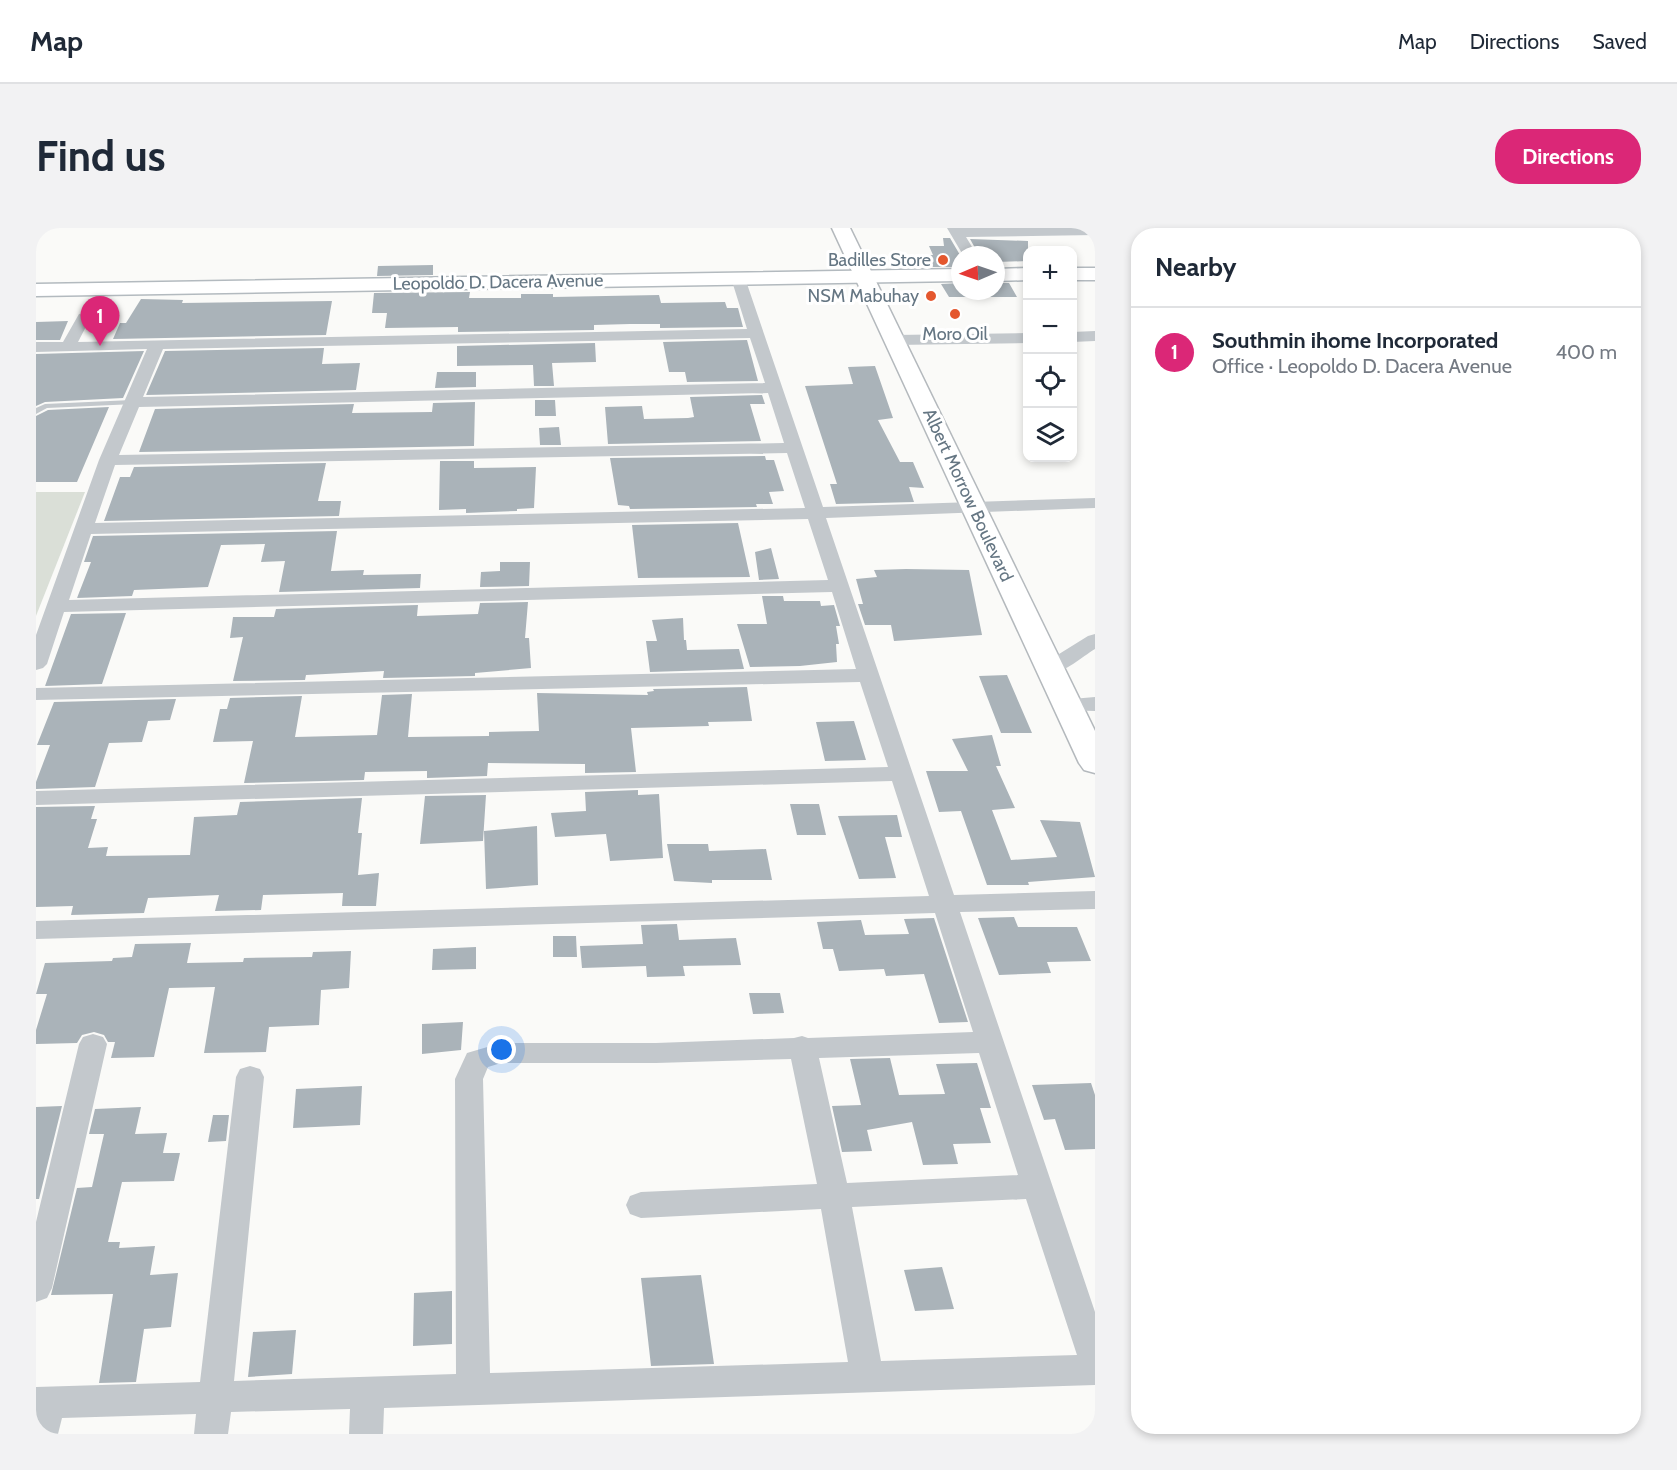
<!DOCTYPE html>
<meta charset="utf-8">
<style>
body{margin:0;font-family:Cabin,sans-serif;background:#f2f2f3;color:#1f2937}
.controls{position:absolute;right:18px;top:18px;display:grid;overflow:hidden;border-radius:12px;box-shadow:0 3px 9px #0003}
.controls button{width:54px;height:54px;display:grid;place-items:center;padding:0;border:0;border-bottom:2px solid #e0e1e3;background:#fff;color:#1f2937;font:30px sans-serif}
.compass{position:absolute;left:915px;top:18px;width:54px;height:54px;border-radius:50%;background:#fff;box-shadow:0 3px 9px #0003;rotate:268deg}
.you{position:absolute;left:466px;top:822px;width:21px;height:21px;margin:-15px;border:4px solid #fff;border-radius:50%;background:#1a73e8;box-shadow:0 0 0 9px #1a73e833}
.badge{display:grid;place-items:center;width:39px;height:39px;border-radius:50%;background:#db2777;color:#fff;font-size:20px;font-weight:700}
.pin{position:absolute;translate:-50% -50px;filter:drop-shadow(0 2px 3px #0008)}
.pin::after{content:'';position:absolute;top:32px;width:21px;height:18px;background:inherit;clip-path:polygon(0 0,100% 0,50% 100%)}
.list{margin:0;padding:0;list-style:none}
h2{display:flex;justify-content:space-between;align-items:center;height:78px;margin:0;padding:0 24px;font-size:26px}
h2 small{font-size:20px;font-weight:400;color:#747a83}
.list li{display:grid;grid-template-columns:39px 1fr auto;gap:18px;align-items:center;box-sizing:border-box;height:90px;padding:0 24px;border-top:2px solid #e0e1e3}
.list b{display:block;font-size:22px;white-space:nowrap}
.list p{margin:0;font-size:20px;white-space:nowrap;color:#747a83}
.list em{font-size:20px;font-style:normal;color:#747a83}
.icon{flex:none;width:33px;height:33px;fill:none;stroke:currentColor;stroke-width:2;stroke-linecap:round;stroke-linejoin:round}
.map{position:relative;flex:none;width:1059px;height:1206px;overflow:hidden;border-radius:24px}
header{display:flex;align-items:center;gap:36px;box-sizing:border-box;height:84px;padding:0 30px;background:#fff;border-bottom:2px solid #e0e1e3}
header strong{font-size:28px}
nav{display:flex;gap:33px;margin-inline-start:auto;font-size:21px}
.intro{display:flex;align-items:center;justify-content:space-between;box-sizing:border-box;height:144px;padding:0 36px}
h1{margin:0;font-size:42px}
.button{padding:15px 27px;border-radius:24px;background:#db2777;color:#fff;font-size:21px;font-weight:700}
main{display:flex;gap:36px;padding:0 36px}
aside{flex:1;background:#fff;border-radius:24px;box-shadow:0 3px 9px #0003}
.map>svg:first-child{display:block}
</style>
<header>
<strong>Map</strong>
<nav><a>Map</a><a>Directions</a><a>Saved</a></nav>
</header>
<div class="intro"><h1>Find us</h1><a class="button">Directions</a></div>
<main>
<div class="map">
<svg width="1059" height="1206" viewBox="0 0 1059 1206">
<rect width="100%" height="100%" fill="#fafaf8"/>
<path fill="#dadfd7" d="M0 264H49L0 388Z"/>
<path fill="#aab3b9" d="M907 10H914L924 27V39H896L888 27H897L893 18H908Z
M934 11 992 13V33L960 34V27H943Z
M397 37V47L341 48 342 38Z
M924 55V63H960V55H973L981 69H913L905 56Z
M434 64 433 70H485V66H517V69L623 67 625 75 689 74 691 80H702L707 99 624 100V96H594L558 97V102L422 104V99L349 100 351 85H336L338 65Z
M105 71 147 72 146 75 296 73 290 107 77 111 84 95H90Z
M32 93 24 112H0V94Z
M711 112 722 153 651 154 649 144H633L627 114Z
M559 115 560 134 516 135 518 158H498L497 137 421 138V118Z
M288 120 286 136 324 135 320 162 110 167 129 123Z
M108 123 87 170 9 174 0 178V126Z
M839 138 857 190 842 192 864 234H877L888 260 873 259 878 274 800 276 794 256H801L769 158 817 156 812 139Z
M401 144H440V159L399 160Z
M726 167 729 176H714L725 213 572 216 569 179 606 178 608 191 652 190 658 189 654 169Z
M499 172H519L520 188H499Z
M439 174 438 218 103 224 119 181 318 176 316 185 396 184 397 175Z
M73 179 41 254H0V188L12 182Z
M523 199 525 217H504L503 200Z
M729 228 730 232H738L748 263 733 264 737 276H720L721 279 594 281 593 278 582 277 574 230Z
M404 233H438V240L500 239 498 280 481 281V283L430 285V281L403 282Z
M290 235 282 273H305L303 288 68 293 84 249H94L98 239Z
M702 295 714 349 602 350 596 297Z
M301 303 295 343 328 342 327 347 385 346 384 360 243 364 249 333 225 334 229 316 185 317 172 359 98 362 96 368 41 370 55 334H48L57 308Z
M735 320 743 351 723 352 719 324Z
M464 334H494L493 358 444 359 445 344 464 343Z
M870 341 933 342 946 407 858 413 855 397H829L822 376H827L820 351 841 349 838 342Z
M726 368H747L748 373H784L785 378 798 377 804 398H800L803 416H800L801 434 764 438 714 439 701 396H731Z
M492 374 489 410H493L495 440 439 445V448L347 450 348 443 270 447 269 452 197 453 207 409 194 410 197 389H238L240 381 382 377 381 388 442 386 444 375Z
M90 385 66 456 9 458 35 386Z
M647 390 648 412H650L651 422 703 421 708 441 614 444 610 413H621L616 392Z
M971 447 996 505H965L943 448Z
M711 459 716 493 672 494 673 498 595 500 600 544 549 545V536L452 535 451 548 391 550V543L329 544 328 552 208 555 217 513 177 514 184 481H191L194 470 266 468 259 509 341 507 346 467 376 466 372 509 453 508V504L503 503 501 465 612 467 611 464 618 463 617 461Z
M140 471 134 492 112 493 106 514 73 515 59 559 0 561V554L14 517H1L18 474Z
M818 493 830 532 789 533 780 494Z
M956 507 965 538H960L979 580 956 582 975 632 1021 629 1004 592 1044 594 1059 649 992 654 993 657H951L925 583 903 584 890 543H932L916 511Z
M602 562V567L623 566 627 630 574 633 570 606 519 609 515 585 550 583 549 564Z
M450 567 447 613 384 616 389 568Z
M326 570 322 605H326L322 647 343 645 340 678H306L307 665 227 667 225 682 179 683 183 667 112 670 108 685 35 687 37 678 0 679V579L59 578 55 591H61L52 620 72 619 70 628 154 627 158 589 201 587 204 574Z
M754 576H783L790 607H761Z
M861 587 866 609H849L860 650 823 651 802 588Z
M501 598 502 657 450 661 448 603Z
M631 616H672L673 623 730 621 736 652H676V655L638 653Z
M978 689 982 699H1041L1055 733 1011 734 1015 745 963 747 942 690Z
M898 690 932 794 903 795 888 746 850 748 848 741 803 743 797 721H787L781 694 825 692 829 707 873 706 868 691Z
M641 696 643 712 700 710 705 737 647 738 649 748 611 749 610 738 546 740 544 718 607 716 605 697Z
M517 708H540L541 729H517Z
M155 715 151 735 207 734 208 730 276 729 277 724 315 723 313 760 285 762 283 797 233 799 230 824 168 825 179 759 133 760 118 829 75 830 79 814H72L68 807 58 804 46 807 41 815 0 816V802L11 766H0L9 735 76 733 77 730 96 729 99 716Z
M440 719V741L396 742 397 721Z
M713 765H744L748 785 717 786Z
M427 794 425 822 386 826V796Z
M854 830 863 867 909 866 900 836 941 835 955 880H944L955 915 917 916 922 936 887 937 876 894 831 902 836 923 806 924 796 878 825 877 814 831Z
M1055 855 1059 867V921L1029 922 1019 891 1008 892 996 857Z
M326 858 324 897 257 900 260 861Z
M26 878 3 971H0V879Z
M105 879 99 906 131 905 127 925H144L138 953 86 954 72 1014H84L83 1020 119 1018 114 1047 142 1045 135 1099 108 1101 100 1154 63 1155 77 1066 15 1067 41 960 56 959 68 906H53L59 881Z
M177 887H193L190 913 172 914Z
M906 1039 918 1081 879 1083 868 1042Z
M665 1047 678 1136 615 1138 605 1050Z
M416 1063V1116L377 1118 378 1065Z
M260 1102 256 1146 212 1149 217 1104Z"/>
<g fill="none" stroke-linecap="round" stroke-linejoin="round">
<defs>
<path id="secondary" d="M992 40V52L960 53V41Z
M1036 40H1059V52H1036Z
M924 41V53L0 68V56Z"/>
<path id="highway" d="M796 0H814L1059 503V545L1048 542 1043 535Z"/>
</defs>
<use href="#secondary" stroke="#b3babf" stroke-width="3"/>
<use href="#highway" stroke="#b4b9bd" stroke-width="3"/>
<path fill="#c3c8cc" fill-rule="evenodd" d="M96 172 100 174 99 176 11 180 0 186V180L9 176Z"/>
<path fill="#c3c8cc" fill-rule="evenodd" d="M911 0H1059V7L930 9 941 27H927Z
M702 46 709 50 787 279 1059 270V280L790 290 918 667 1059 663V681L924 684 1059 1084V1157L348 1180 347 1206H313L314 1181 195 1184 192 1206H158L160 1186 26 1190 22 1206H0V1159L164 1154 200 849 204 841 214 838 224 841 228 849 198 1153 420 1146 419 851 431 825 465 815H620L758 810 766 808 772 810 937 804 899 685 0 711V693L893 668 856 553 0 577V563L852 539 824 454 0 472V460L820 441 796 364 28 384 11 436 7 440 0 442V407L63 232 111 121 0 124V114H27L43 86 48 85 55 89 42 114 711 101 695 50ZM714 110 729 155 107 169 127 121ZM732 165 748 215 83 227 103 179ZM751 225 769 280 59 295 79 237ZM772 291 792 352 33 372 55 306ZM943 825 982 947 811 955 783 830ZM755 831 781 956 605 964 594 968 590 977 594 986 605 990 785 981 812 1134 454 1145 447 851 452 839 465 835H620ZM990 971 1041 1127 845 1133 816 979Z
M1059 103V113L1036 114V104Z
M992 105V115L859 117 851 112 859 107Z
M1059 406V421C1044 430 1025 449 1007 444L1003 440 1007 436 1052 408Z
M1059 469V483L1024 482 1021 477 1024 472Z
M57 806 67 809 71 816 16 1060 11 1070 0 1074V994L43 816 47 809Z"/>
<use href="#secondary" fill="#fff" fill-rule="evenodd"/>
<use href="#highway" fill="#fff" fill-rule="evenodd"/>
</g>
<g fill="#e4572e" stroke="#fff" stroke-width="2">
<circle cx="907" cy="32" r="6"/>
<circle cx="895" cy="68" r="6"/>
<circle cx="919" cy="86" r="6"/>
</g>
<g text-anchor="middle" stroke-width="6" stroke-linejoin="round" paint-order="stroke">
<g font-size="18" fill="#657683" stroke="#fff" text-anchor="end">
<text x="895" y="38">Badilles Store</text>
<text x="883" y="74">NSM Mabuhay</text>
<text x="919" y="112" text-anchor="middle">Moro Oil</text>
</g>
<g font-size="18" fill="#657683" stroke="#fff">
<text transform="translate(462 54) rotate(-1)" y="6">Leopoldo D. Dacera Avenue</text>
<text transform="translate(932 267) rotate(65)" y="6">Albert Morrow Boulevard</text>
</g>
</g>
</svg>
<div class="controls">
<button>+</button>
<button>−</button>
<button><svg class="icon" aria-label="locate" viewBox="0 0 24 24"><circle cx="12" cy="12" r="6"/><path d="M12 2v4M12 18v4M2 12h4M18 12h4"/></svg></button>
<button><svg class="icon" aria-label="layers" viewBox="0 0 24 24"><path d="M12 4l9 5-9 5-9-5zM3 14l9 5 9-5"/></svg></button>
</div>
<svg class="compass" viewBox="-18 -18 36 36"><path d="M0-13l5 13h-10z" fill="#e53935"/><path d="M0 13l5-13h-10z" fill="#747a83"/></svg>
<div class="you"></div>
<div class="pin badge" style="left:64px;top:118px">1</div>
</div>
<aside>
<h2>Nearby<small></small></h2>
<ul class="list">
<li><span class="badge">1</span><div><b>Southmin ihome Incorporated</b><p>Office · Leopoldo D. Dacera Avenue</p></div><em>400 m</em></li>
</ul>
</aside>
</main>
